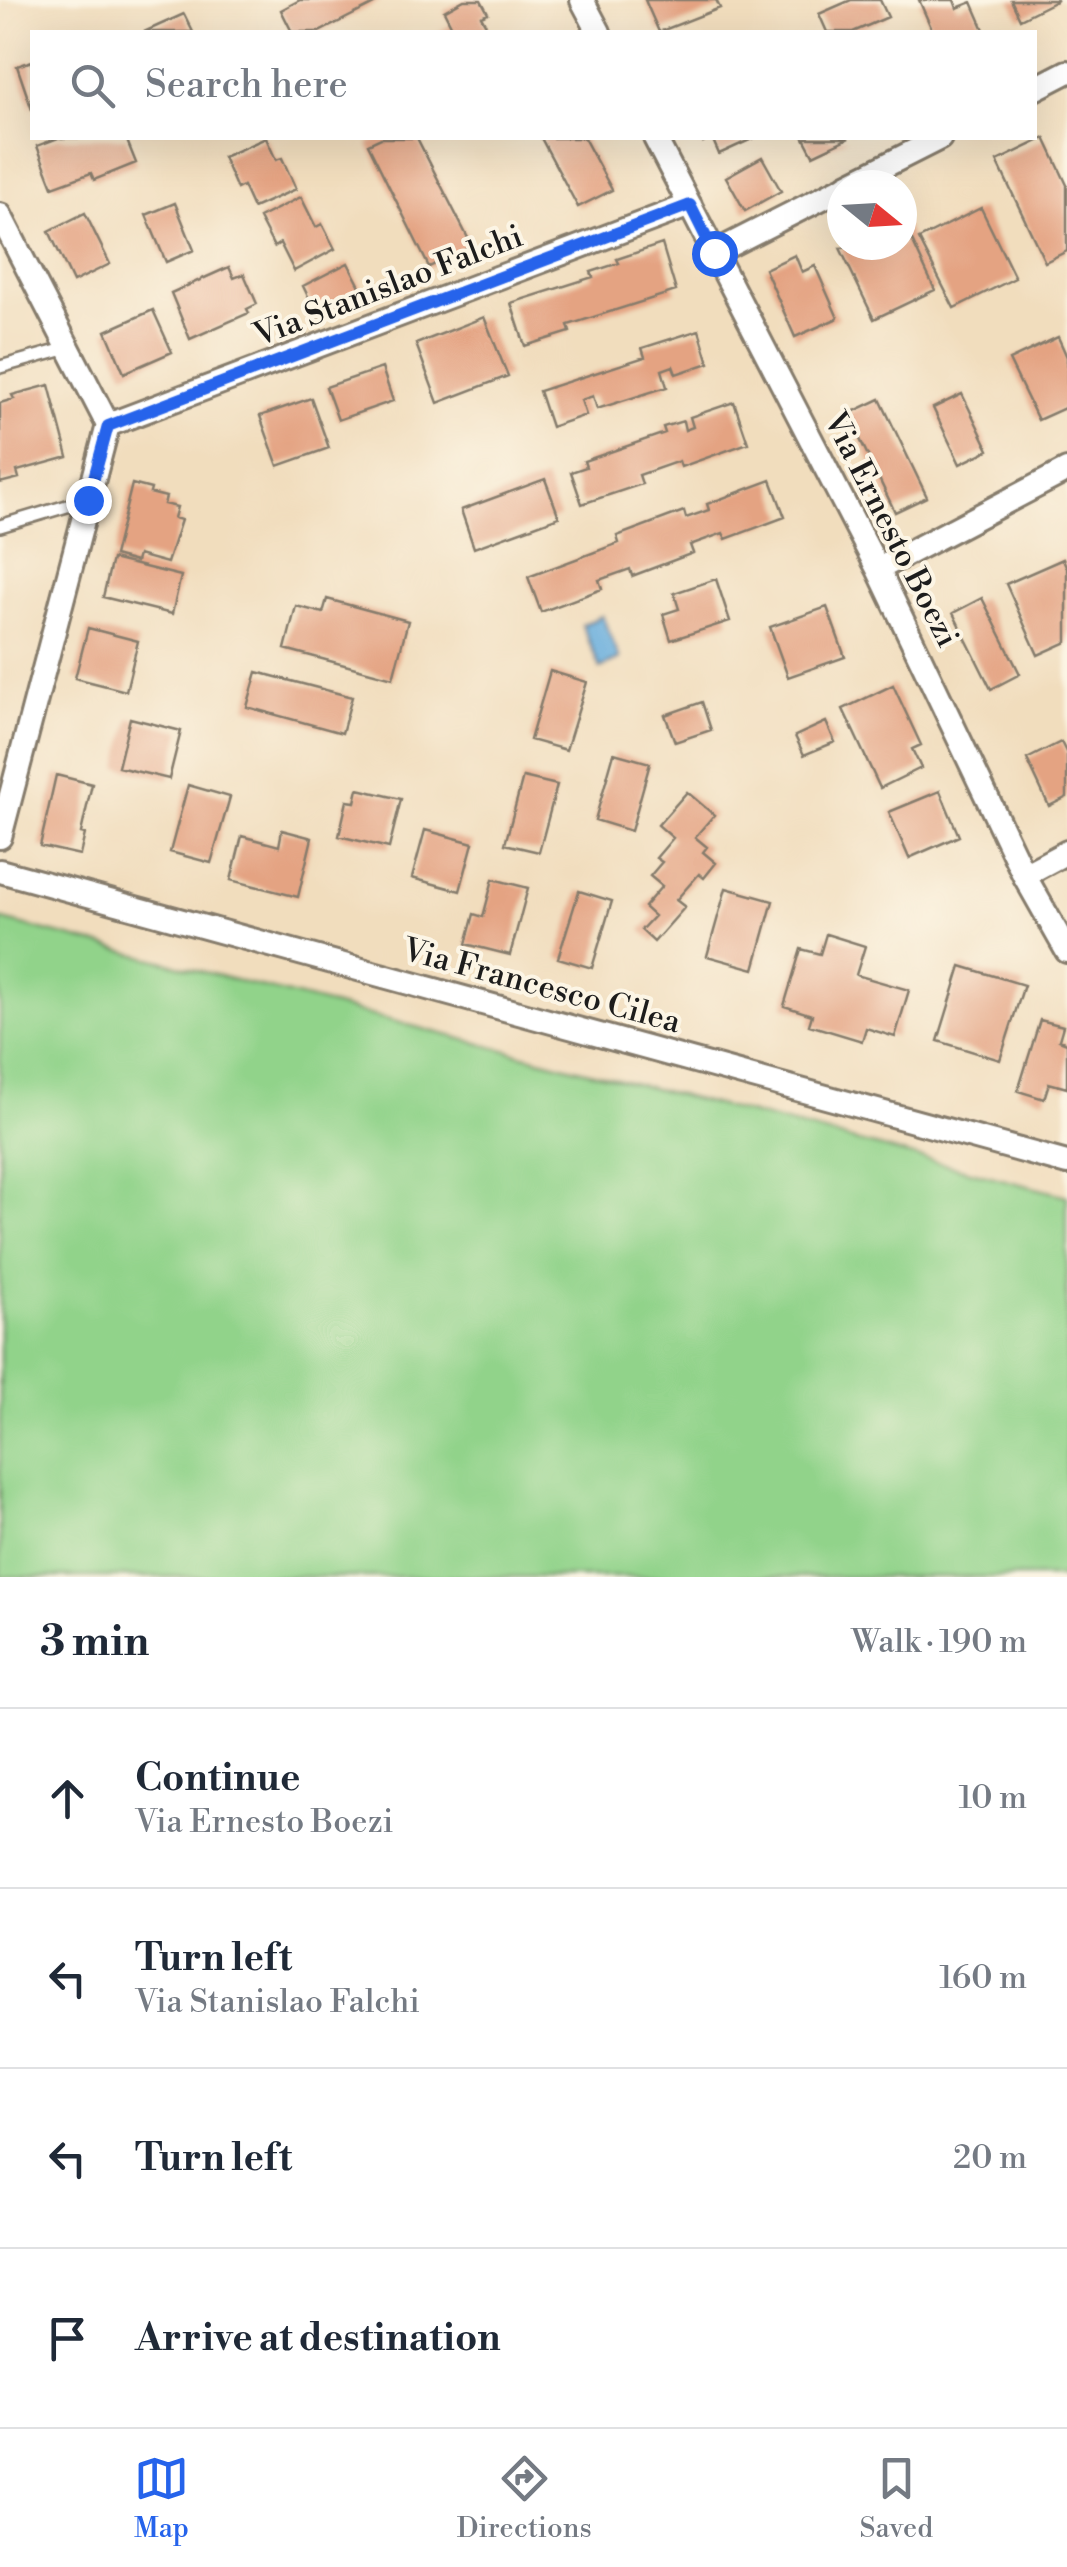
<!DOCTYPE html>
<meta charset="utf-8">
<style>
body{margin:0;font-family:"Libre Bodoni",serif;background:#f6f6f7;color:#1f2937}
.compass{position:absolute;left:827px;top:170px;width:90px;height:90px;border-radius:50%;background:#fff;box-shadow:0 10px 40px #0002;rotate:108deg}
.stop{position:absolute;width:30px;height:30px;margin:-22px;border:8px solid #2563eb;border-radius:50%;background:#fff}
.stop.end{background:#2563eb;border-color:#fff;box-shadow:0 2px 10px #0008}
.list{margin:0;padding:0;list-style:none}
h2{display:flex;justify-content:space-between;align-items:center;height:130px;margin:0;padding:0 40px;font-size:42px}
h2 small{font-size:32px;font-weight:400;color:#747a83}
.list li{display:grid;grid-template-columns:65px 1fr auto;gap:30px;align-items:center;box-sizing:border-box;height:180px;padding:0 40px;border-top:2px solid #e0e1e3}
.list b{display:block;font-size:38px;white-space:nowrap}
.list p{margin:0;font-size:32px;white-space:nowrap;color:#747a83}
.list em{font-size:32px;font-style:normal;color:#747a83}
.icon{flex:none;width:55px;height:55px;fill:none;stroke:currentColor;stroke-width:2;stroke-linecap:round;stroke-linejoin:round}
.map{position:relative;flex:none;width:1067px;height:1577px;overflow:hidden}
.search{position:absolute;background:#fff;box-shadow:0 10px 40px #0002;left:30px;right:30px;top:30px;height:110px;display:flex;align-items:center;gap:25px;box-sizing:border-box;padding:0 35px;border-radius:0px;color:#747a83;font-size:38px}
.sheet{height:850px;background:#fff}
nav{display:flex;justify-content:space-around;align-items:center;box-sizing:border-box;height:140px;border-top:2px solid #e0e1e3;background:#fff;font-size:28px;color:#747a83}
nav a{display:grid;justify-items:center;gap:5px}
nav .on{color:#2563eb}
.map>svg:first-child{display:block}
</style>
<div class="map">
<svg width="1067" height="1577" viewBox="0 0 1067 1577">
<rect width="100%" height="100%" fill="#fcf5e5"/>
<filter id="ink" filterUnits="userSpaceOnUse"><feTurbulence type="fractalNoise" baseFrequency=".01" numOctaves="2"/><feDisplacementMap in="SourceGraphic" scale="20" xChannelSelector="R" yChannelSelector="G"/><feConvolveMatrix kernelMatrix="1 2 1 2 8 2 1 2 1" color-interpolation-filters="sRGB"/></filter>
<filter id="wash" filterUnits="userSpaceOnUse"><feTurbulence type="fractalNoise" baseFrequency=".0048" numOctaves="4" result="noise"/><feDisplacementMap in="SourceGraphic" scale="40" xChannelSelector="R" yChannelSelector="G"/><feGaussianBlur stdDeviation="2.25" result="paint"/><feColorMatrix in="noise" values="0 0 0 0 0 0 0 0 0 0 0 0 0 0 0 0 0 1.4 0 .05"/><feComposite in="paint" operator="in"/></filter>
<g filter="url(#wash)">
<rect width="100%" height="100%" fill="#f1ddbd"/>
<path fill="#91d38a" stroke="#567853" stroke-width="2.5" d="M0 919 1067 1196V1577H0Z"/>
<path fill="#67addd" stroke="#42647c" stroke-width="2.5" d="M602 616 620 659 600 668 582 625Z"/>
<g id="blocks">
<path fill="#e4a382" d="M300 0H382L319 32H292L281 10Z
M464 0H481L488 13 481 16 490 32H438L451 25 444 11Z
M645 0H716L720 8 659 32Z
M851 0H880L888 17 853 32H827L819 14Z
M919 0H954L957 8 972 2 985 32H933Z
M1011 0H1058L1020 19Z
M184 14 193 32H144Z
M32 61V110L17 66Z
M58 138H126L136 163 94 180 91 173 53 187 37 146Z
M266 138 276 160 282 158 296 189 253 208 243 186 237 189 223 157Z
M381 138H417L472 246 429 267 368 144Z
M541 138H584L612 190 578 207Z
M701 138H754L719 154 712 138 703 142Z
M804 138H849L813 155Z
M1045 138 1067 185V251L1045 262 997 161Z
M762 157 781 191 745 211 726 177Z
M301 197 316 227 322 224 335 249 294 271 280 243 274 247 259 218Z
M175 203 194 250 166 262 146 215Z
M981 208 1015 278 954 308 919 239Z
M85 213 110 264 73 282 49 231Z
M902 219 935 290 874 319 840 248 902 245Z
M662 244 676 291 568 325 570 332 525 346 511 303 593 277 591 272 619 263 617 259Z
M795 255 802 272 815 266 838 318 795 337 765 269Z
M348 263 364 294 318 317 303 286Z
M229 267 234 278 244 274 257 304 247 309 249 313 190 339 171 293Z
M153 310 172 352 124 373 106 331Z
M484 317 508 376 438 403 416 344Z
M699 330 709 363 676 374 673 366 662 370 667 387 597 409 593 396 581 400 586 415 551 427 539 391 645 357 642 348Z
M1058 337 1067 357V407L1038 420 1009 360Z
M382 368 393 401 338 420 326 387Z
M49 385 68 457 17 471 19 478 0 483V403L14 399 12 395Z
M962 394 989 450 960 464 933 408Z
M311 398 329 448 278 466 260 416Z
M880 399 927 497 895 512 848 414Z
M734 402 748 443 681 467 679 461 639 475 642 484 582 504 571 472 586 467 584 461 665 433 663 427 683 421 685 430 693 427 690 417Z
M545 479 559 517 474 548 461 510Z
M771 480 785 517 726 539 723 533 690 545 693 553 632 576 630 569 599 580 602 589 541 612 528 577 619 543 617 536 684 511 686 518 709 510 707 504Z
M132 484 151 489 150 493 166 497 164 504 177 507 174 518 181 520 167 563 138 555 136 562 114 556Z
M112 559 181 576 172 614 103 597Z
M1063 559 1067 568V642L1038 655 1006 584Z
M716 579 730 621 671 640 663 614 679 609 674 593Z
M982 598 1020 674 991 689 953 613Z
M327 599 408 621 393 678 285 649 296 606 323 613Z
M827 607 845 657 788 677 770 627Z
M88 628 138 641 126 691 75 678Z
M550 671 587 682 566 750 530 740Z
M257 672 352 697 342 733 247 707Z
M893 685 921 745 912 749 921 768 880 788 843 709Z
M702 702 711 730 675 742 665 715Z
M130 718 181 731 169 779 118 767Z
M826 722 835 742 804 755 795 736Z
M1061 742 1067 754V797L1049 806 1027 759Z
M614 753 650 763 631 831 595 820Z
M56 775 92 784 81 833 85 834 80 855 40 846Z
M523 777 557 785 539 852 505 844Z
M188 785 230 797 211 863 170 852Z
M358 789 401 799 389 848 339 836 347 801 355 802Z
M940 791 959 836 909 858 889 812Z
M687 792 714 815 695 837 707 847 703 852 716 863 704 878 699 874 676 900 685 907 654 942 641 930 654 916 644 907 662 886 650 876 662 862 656 858 673 838 658 825Z
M282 830 312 838 298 897 231 880 242 836 279 846Z
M425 830 473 843 460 891 412 878Z
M493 879 528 888 510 955 466 944 474 914 483 917Z
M726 888 773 901 754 969 707 956Z
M579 891 612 901 592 968 558 958Z
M826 934 865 946 856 975 909 990 895 1037 866 1028 862 1041 809 1025 812 1015 784 1006 801 949 820 954Z
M961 966 1024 985 1000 1060 938 1041Z
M1040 1020 1063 1026 1059 1040 1067 1043V1088L1049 1083 1044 1099 1018 1091Z"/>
</g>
</g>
<g filter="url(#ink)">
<use href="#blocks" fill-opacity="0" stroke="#867c6c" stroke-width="2.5"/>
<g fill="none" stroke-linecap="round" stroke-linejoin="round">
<defs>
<path id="lane" d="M0 367 68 348
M0 526 87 500"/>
<path id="street" d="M582 0 599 32
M1034 89 1067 72
M655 138 878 569 1024 875 1067 951
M847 185 940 138
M0 215 108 425 0 837
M714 253 842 188
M108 425 690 205
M878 569 1067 470
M0 871 1067 1163
M1024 875 1067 852"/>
</defs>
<use href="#lane" stroke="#867c6c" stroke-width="16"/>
<use href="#street" stroke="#867c6c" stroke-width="28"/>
<use href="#lane" stroke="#fff" stroke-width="11"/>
<use href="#street" stroke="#fff" stroke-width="22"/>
</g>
</g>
<g fill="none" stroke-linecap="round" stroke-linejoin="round" filter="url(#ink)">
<path stroke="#2563eb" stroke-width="12" d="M88 500 108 426 690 205 714 253"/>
</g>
<g text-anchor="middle" stroke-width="8" stroke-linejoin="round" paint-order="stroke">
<g font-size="32" fill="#1c1c1c" stroke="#fcf5e5">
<text transform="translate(388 285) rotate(-21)" y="11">Via Stanislao Falchi</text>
<text transform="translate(892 529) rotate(63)" y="11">Via Ernesto Boezi</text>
<text transform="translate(542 985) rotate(15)" y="11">Via Francesco Cilea</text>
</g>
</g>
</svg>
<svg class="compass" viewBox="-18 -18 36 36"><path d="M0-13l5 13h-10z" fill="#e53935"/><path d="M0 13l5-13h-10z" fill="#747a83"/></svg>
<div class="stop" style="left:714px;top:253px"></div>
<div class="stop end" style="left:88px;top:500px"></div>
<div class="search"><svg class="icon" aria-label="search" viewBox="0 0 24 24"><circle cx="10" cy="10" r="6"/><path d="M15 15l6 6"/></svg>Search here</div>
</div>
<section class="sheet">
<h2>3 min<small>Walk · 190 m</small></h2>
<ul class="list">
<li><svg class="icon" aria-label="ahead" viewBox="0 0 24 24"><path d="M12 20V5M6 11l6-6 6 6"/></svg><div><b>Continue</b><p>Via Ernesto Boezi</p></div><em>10 m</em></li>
<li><svg class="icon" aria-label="left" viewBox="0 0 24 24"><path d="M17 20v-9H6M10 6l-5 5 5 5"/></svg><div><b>Turn left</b><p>Via Stanislao Falchi</p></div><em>160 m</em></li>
<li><svg class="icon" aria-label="left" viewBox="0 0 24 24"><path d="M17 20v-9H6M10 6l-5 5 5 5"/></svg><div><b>Turn left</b></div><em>20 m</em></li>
<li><svg class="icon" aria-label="arrive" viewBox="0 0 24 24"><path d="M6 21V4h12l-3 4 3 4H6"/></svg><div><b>Arrive at destination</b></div></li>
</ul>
</section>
<nav>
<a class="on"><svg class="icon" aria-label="map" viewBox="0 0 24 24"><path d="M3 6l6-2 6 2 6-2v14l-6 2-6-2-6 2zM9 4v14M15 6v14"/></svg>Map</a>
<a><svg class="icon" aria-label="directions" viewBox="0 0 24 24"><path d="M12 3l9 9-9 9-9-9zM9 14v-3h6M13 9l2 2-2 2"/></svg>Directions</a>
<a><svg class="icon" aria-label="saved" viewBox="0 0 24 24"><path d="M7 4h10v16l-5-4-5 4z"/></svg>Saved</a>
</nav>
